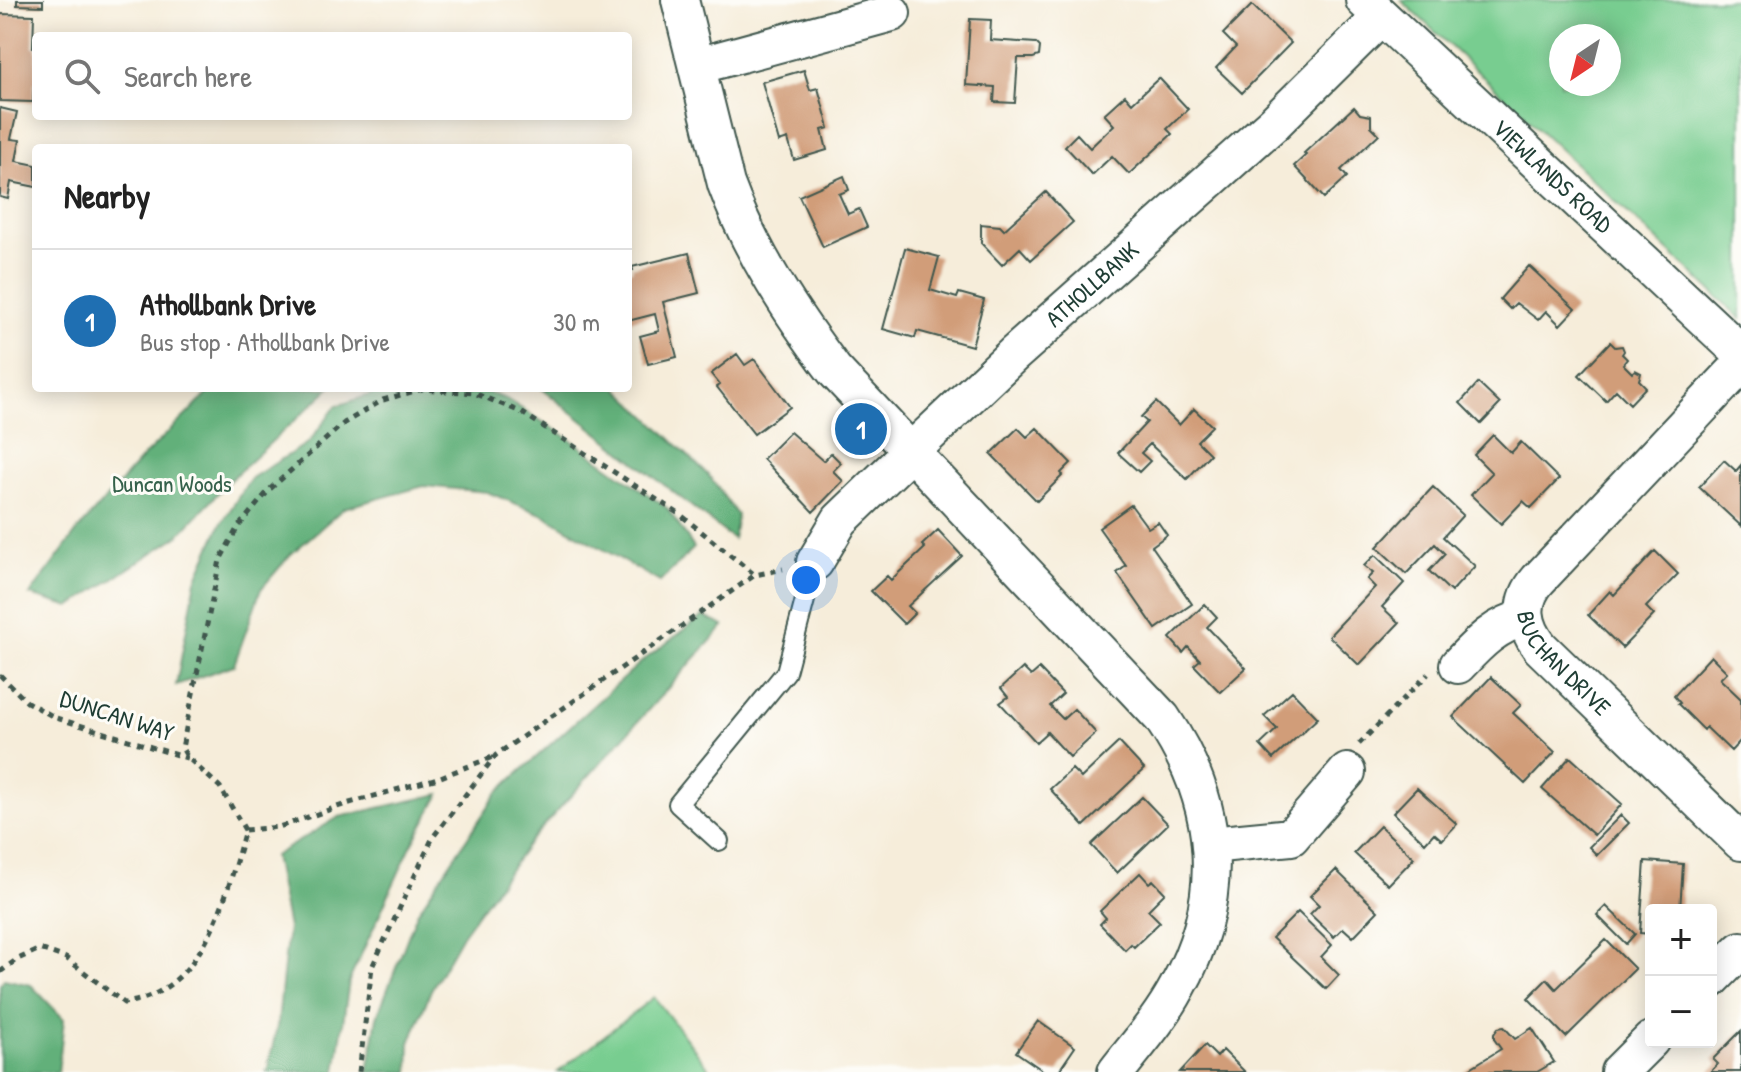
<!DOCTYPE html>
<meta charset="utf-8">
<style>
body{margin:0;font-family:"Patrick Hand",sans-serif;background:#f6f6f6;color:#222}
.controls{position:absolute;right:24px;bottom:24px;display:grid;overflow:hidden;border-radius:8px;box-shadow:0 4px 20px #0003}
.controls button{width:72px;height:72px;display:grid;place-items:center;padding:0;border:0;border-bottom:2px solid #e0e0e0;background:#fff;color:#222;font:40px sans-serif}
.compass{position:absolute;left:1549px;top:24px;width:72px;height:72px;border-radius:50%;background:#fff;box-shadow:0 4px 20px #0003;rotate:215deg}
.you{position:absolute;left:806px;top:580px;width:28px;height:28px;margin:-20px;border:6px solid #fff;border-radius:50%;background:#1a73e8;box-shadow:0 0 0 12px #1a73e833}
.badge{display:grid;place-items:center;width:52px;height:52px;border-radius:50%;background:#1f6fb2;color:#fff;font-size:26px;font-weight:700}
.pin{position:absolute;translate:-50% -50%;border:4px solid #fff;box-shadow:0 2px 8px #0006}
.list{margin:0;padding:0;list-style:none}
h2{display:flex;justify-content:space-between;align-items:center;height:104px;margin:0;padding:0 32px;font-size:34px}
h2 small{font-size:26px;font-weight:400;color:#767676}
.list li{display:grid;grid-template-columns:52px 1fr auto;gap:24px;align-items:center;box-sizing:border-box;height:144px;padding:0 32px;border-top:2px solid #e0e0e0}
.list b{display:block;font-size:30px;white-space:nowrap}
.list p{margin:0;font-size:26px;white-space:nowrap;color:#767676}
.list em{font-size:26px;font-style:normal;color:#767676}
.icon{flex:none;width:44px;height:44px;fill:none;stroke:currentColor;stroke-width:2;stroke-linecap:round;stroke-linejoin:round}
.map{position:relative;flex:none;width:1741px;height:1072px;overflow:hidden}
.search{position:absolute;background:#fff;box-shadow:0 4px 20px #0003;left:32px;top:32px;width:600px;height:88px;display:flex;align-items:center;gap:20px;box-sizing:border-box;padding:0 28px;border-radius:8px;color:#767676;font-size:30px}
.panel{position:absolute;background:#fff;box-shadow:0 4px 20px #0003;left:32px;top:144px;width:600px;height:248px;border-radius:8px}
.map>svg:first-child{display:block}
</style>
<div class="map">
<svg width="1741" height="1072" viewBox="0 0 1741 1072">
<rect width="100%" height="100%" fill="#fdfcf7"/>
<filter id="ink" filterUnits="userSpaceOnUse"><feTurbulence type="fractalNoise" baseFrequency=".0125" numOctaves="2"/><feDisplacementMap in="SourceGraphic" scale="16" xChannelSelector="R" yChannelSelector="G"/><feConvolveMatrix kernelMatrix="1 2 1 2 8 2 1 2 1" color-interpolation-filters="sRGB"/></filter>
<filter id="wash" filterUnits="userSpaceOnUse"><feTurbulence type="fractalNoise" baseFrequency=".006" numOctaves="4" result="noise"/><feDisplacementMap in="SourceGraphic" scale="32" xChannelSelector="R" yChannelSelector="G"/><feGaussianBlur stdDeviation="1.8" result="paint"/><feColorMatrix in="noise" values="0 0 0 0 0 0 0 0 0 0 0 0 0 0 0 0 0 1.4 0 .05"/><feComposite in="paint" operator="in"/></filter>
<g filter="url(#wash)">
<rect width="100%" height="100%" fill="#f6edda"/>
<path fill="#78cd90" stroke="#4c8562" stroke-width="2" fill-rule="evenodd" d="M1401 0H1741V319ZM1561 36H1609V84H1561Z
M654 997 712 1072H558Z"/>
<path fill="#62b07a" stroke="#407657" stroke-width="2" d="M214 388H330L230 480 178 536 70 607 30 595 78 530 142 458Z
M390 388H475L506 399 567 437 667 508 694 548 660 582 544 515 487 492 424 486 344 508 290 555 261 589 234 665 176 685 196 580 220 526 250 479 309 442 336 406Z
M541 388H618L710 477 737 515 733 539Z
M703 616 724 626 531 840 462 935 431 990 410 1043 409 1072H368L377 1017 417 913 498 792 640 663Z
M440 794 410 848 349 981 336 1072H267L278 1022 288 928 274 856 339 817Z
M4 979 31 985 64 1019 58 1072H0V985Z"/>
<g id="blocks">
<path fill="#d19d79" d="M17 0H43V6L17 5Z
M1252 5 1291 43 1242 93 1216 68 1236 47 1223 34Z
M0 14 34 15 33 47H36V83H34L33 102 0 101Z
M970 19 991 20 990 40 1036 43 1040 47 1039 56 1033 58H1018L1015 103 994 102 995 87 966 85Z
M804 70 810 90 818 88 829 128 822 130 827 150 794 160 788 139 779 142 762 82Z
M1159 78 1188 109 1167 129 1172 134 1129 174 1112 156 1092 175 1065 146 1077 134 1090 148 1114 125 1104 114 1125 95 1132 103Z
M1354 107 1360 114 1371 116V126L1379 134 1341 170 1347 177 1324 198 1294 166 1306 155 1304 153Z
M0 108 17 112 11 139 20 140 16 161 36 165V187L11 182 8 199 0 197Z
M844 176 849 190 839 194 848 214 859 209 867 227 823 247 799 196Z
M1046 192 1073 222 1031 260 1020 248 1002 265 981 243V224L1000 226 1004 230Z
M905 248 939 257 930 290 957 298 959 293 984 300 972 346 917 331 915 338 883 329Z
M689 253 699 293 663 302 677 357 648 364 640 336 659 331 655 314 628 321V271L633 270 632 267Z
M1529 266 1575 309 1560 325 1546 311 1538 320 1516 303 1510 309 1500 299Z
M1610 342 1615 347 1622 346 1624 351 1622 354 1627 359 1623 364 1632 373 1635 370 1641 373 1639 380 1646 387 1630 404 1616 390 1606 401 1579 375Z
M737 354 745 365 754 359 790 407 754 434 717 387 720 385 711 374Z
M1478 383 1500 404 1481 424 1460 403Z
M1156 402 1179 425 1194 409 1212 426 1197 441 1210 454 1187 479 1150 444 1141 453 1150 461 1139 472 1118 453 1147 422 1141 417Z
M1018 428 1027 437 1037 428 1071 463 1061 473 1063 475 1037 501 991 454Z
M790 432 823 461 831 453 841 463 833 471 843 481 813 512 763 459Z
M1493 435 1511 453 1521 442 1559 479 1531 508 1523 501 1501 524 1471 495 1492 473 1474 455Z
M1724 460 1736 471 1741 465V526L1699 487Z
M1433 487 1463 515 1443 537 1475 566 1451 592 1429 571 1445 554 1435 544 1406 574 1377 547Z
M1131 505 1148 528 1158 522 1167 535 1152 546 1192 604 1156 629 1117 573 1126 566 1099 528Z
M938 530 962 556 908 606 915 613 904 624 871 591 887 576 891 580 925 548 922 545Z
M1655 551 1678 574 1646 607 1654 615 1622 648 1588 615 1610 591 1614 595Z
M1375 555 1404 583 1382 607 1399 623 1359 665 1329 636 1375 587 1367 579 1373 573 1364 566Z
M1205 604 1217 617 1207 627 1246 668 1220 692 1194 665 1200 660 1188 647 1183 653 1170 638Z
M1711 656 1727 672 1720 679 1741 699V740L1731 751 1706 727 1704 730 1678 704 1680 703 1674 696Z
M1023 668 1031 676 1039 669 1063 694 1050 706 1063 719 1074 709 1096 733 1070 757 1047 732 1036 742 1000 703 1008 697 1001 688Z
M1491 677 1521 705 1513 713 1555 752 1525 784 1453 717Z
M1292 691 1318 718 1273 759 1260 745 1277 729 1264 716Z
M1119 742 1144 769 1084 826 1050 789 1072 769 1081 778Z
M1570 757 1622 804 1594 835 1542 789Z
M1417 788 1457 824 1442 840 1434 833 1425 843 1393 813Z
M1142 797 1168 824 1117 873 1091 845Z
M1621 815 1629 823 1597 855 1589 847Z
M1380 826 1414 858 1388 885 1354 853Z
M1645 861 1683 864 1680 910H1651V934L1640 933Z
M1336 870 1378 911 1353 937 1343 928 1334 937 1310 914 1319 905 1310 896Z
M1140 873 1149 883 1153 880 1165 893 1148 910 1160 922 1134 947 1131 944 1125 950 1100 924 1106 918 1100 911Z
M1606 906 1635 934 1626 944 1597 915Z
M1298 912 1332 945 1321 957 1339 975 1326 989 1272 938Z
M1606 940 1635 969 1566 1037 1528 998 1547 979 1556 989Z
M1038 1021 1075 1047 1058 1072H1045L1016 1052Z
M1504 1027 1515 1039 1532 1028 1554 1062 1537 1072H1464L1501 1049 1494 1039V1034L1498 1028Z
M1741 1031V1072H1710L1718 1064 1713 1059Z
M1205 1045 1217 1057 1223 1050 1245 1072H1180Z"/>
</g>
</g>
<g filter="url(#ink)">
<use href="#blocks" fill-opacity="0" stroke="#3f574d" stroke-width="2"/>
<g fill="none" stroke-linecap="round" stroke-linejoin="round">
<defs>
<path id="lane" d="M719 841 678 804 786 672 815 562"/>
<g id="street">
<path d="M680 0 726 184C751 252 791 313 834 370L1162 718C1220 803 1228 897 1177 988 1161 1018 1137 1045 1116 1072"/>
<path id="s1" d="M1364 0 1741 353"/>
<path d="M697 66 892 13"/>
<path id="s2" d="M1741 365 1538 580C1519 602 1523 625 1540 647L1741 842"/>
<path id="s3" d="M815 562 840 520 922 441 1013 355 1274 123 1370 28 1383 19"/>
<path d="M1458 665C1478 644 1495 625 1525 618"/>
<path d="M1210 845 1291 837 1347 772"/>
<path d="M1711 980 1741 950"/>
<path d="M1619 1072 1651 1040"/>
</g>
</defs>
<use href="#lane" stroke="#3f574d" stroke-width="22"/>
<use href="#street" stroke="#3f574d" stroke-width="40"/>
<path stroke="#3f574d" stroke-width="5" stroke-dasharray="6 6" stroke-linecap="butt" d="M0 675 27 702 56 718 187 758
M1359 744 1428 674
M245 830 220 787 188 758 182 748 220 560 238 527 270 489 344 423 383 400 422 389 474 393 521 412 682 516 755 575
M0 972 16 960 40 949 66 958 124 1003C205 993 226 896 245 830L279 827 346 804 438 778 495 756
M359 1072 372 967 433 837 496 755 755 575 783 569"/>
<use href="#lane" stroke="#fff" stroke-width="18"/>
<use href="#street" stroke="#fff" stroke-width="36"/>
</g>
</g>
<g text-anchor="middle" stroke-width="6" stroke-linejoin="round" paint-order="stroke">
<g font-size="24" fill="#1f3d34" stroke="#fdfcf7">
<text dy="8" stroke="none"><textPath href="#s1" startOffset="258">VIEWLANDS ROAD</textPath></text>
<text dy="8" stroke="none"><textPath href="#s3" startOffset="394">ATHOLLBANK</textPath></text>
<text dy="8" stroke="none"><textPath href="#s2" startOffset="396">BUCHAN DRIVE</textPath></text>
<text transform="translate(117 716) rotate(18)" y="8">DUNCAN WAY</text>
</g>
<g font-size="24" fill="#35614b" stroke="#fdfcf7">
<text x="172" y="492">Duncan Woods</text>
</g>
</g>
</svg>
<div class="controls">
<button>+</button>
<button>−</button>
</div>
<svg class="compass" viewBox="-18 -18 36 36"><path d="M0-13l5 13h-10z" fill="#e53935"/><path d="M0 13l5-13h-10z" fill="#767676"/></svg>
<div class="you"></div>
<div class="pin badge" style="left:861px;top:429px">1</div>
<div class="search"><svg class="icon" aria-label="search" viewBox="0 0 24 24"><circle cx="10" cy="10" r="6"/><path d="M15 15l6 6"/></svg>Search here</div>
<section class="panel">
<h2>Nearby<small></small></h2>
<ul class="list">
<li><span class="badge">1</span><div><b>Athollbank Drive</b><p>Bus stop · Athollbank Drive</p></div><em>30 m</em></li>
</ul>
</section>
</div>
